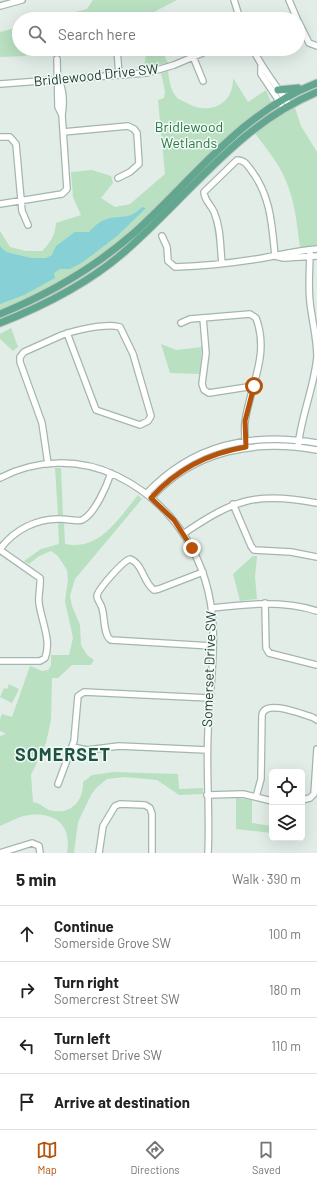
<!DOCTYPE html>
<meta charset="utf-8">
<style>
body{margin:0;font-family:Barlow,sans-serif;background:#f6f6f6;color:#222}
.controls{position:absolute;right:12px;bottom:12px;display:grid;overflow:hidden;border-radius:6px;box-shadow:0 4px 16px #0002}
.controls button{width:36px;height:36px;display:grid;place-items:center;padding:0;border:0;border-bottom:1px solid #e0e0e0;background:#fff;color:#222;font:20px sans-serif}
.stop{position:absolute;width:12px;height:12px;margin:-9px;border:3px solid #b45309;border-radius:50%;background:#fff}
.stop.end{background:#b45309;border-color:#fff;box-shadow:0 1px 4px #0008}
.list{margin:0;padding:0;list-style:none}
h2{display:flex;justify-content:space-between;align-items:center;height:52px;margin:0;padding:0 16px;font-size:17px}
h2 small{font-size:13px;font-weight:400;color:#767676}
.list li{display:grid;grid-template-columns:26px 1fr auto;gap:12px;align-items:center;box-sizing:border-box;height:56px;padding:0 16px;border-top:1px solid #e0e0e0}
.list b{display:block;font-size:15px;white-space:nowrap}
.list p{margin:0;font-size:13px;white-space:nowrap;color:#767676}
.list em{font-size:13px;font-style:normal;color:#767676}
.icon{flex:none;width:22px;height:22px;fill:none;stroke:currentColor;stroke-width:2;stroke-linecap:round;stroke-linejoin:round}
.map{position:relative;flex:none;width:317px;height:853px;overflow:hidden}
.search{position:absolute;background:#fff;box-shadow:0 4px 16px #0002;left:12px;right:12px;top:12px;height:44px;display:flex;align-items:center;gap:10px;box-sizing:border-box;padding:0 14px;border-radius:22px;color:#767676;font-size:15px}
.sheet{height:276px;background:#fff}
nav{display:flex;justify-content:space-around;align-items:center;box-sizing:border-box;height:56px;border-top:1px solid #e0e0e0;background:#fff;font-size:11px;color:#767676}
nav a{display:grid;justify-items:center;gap:2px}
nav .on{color:#b45309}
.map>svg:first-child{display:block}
</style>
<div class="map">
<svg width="317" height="853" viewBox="0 0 317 853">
<rect width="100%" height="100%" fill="#e2ede7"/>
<path fill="#b9e0c1" d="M93 0H177L154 12V19H132L117 14 102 19H48L87 9Z
M19 27V49H29L26 56 0 57V32Z
M147 49H161L168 63 144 67Z
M168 71C169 78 170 89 175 95 177 99 181 100 185 102 207 116 234 106 233 78L248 102 266 90 271 102 226 138 146 217 105 252 65 280 0 312V231L10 247 26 251H42C51 242 55 235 56 223L81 215 73 197 71 172 92 170 111 176 113 183 101 198 115 207 130 204 165 174 158 100 164 98 165 91 161 73Z
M294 105 301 126 317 152V246L300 248C297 225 295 202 286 181 279 163 265 147 254 132Z
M11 328 18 347 13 351 0 339V334Z
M161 344 176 350 202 347 200 374 170 373Z
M55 468H61L63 515H58Z
M138 495 142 499 75 579 70 596 72 606 80 625 81 645 87 655 94 660 91 665H72L58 678H52L51 720 46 743 31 775 33 802C40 803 43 807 49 810 70 816 84 801 83 782L92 775 114 772 178 774 179 789 203 788V794L179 795 157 780 125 777 107 779 96 788 91 795 78 822 74 853H67C72 826 56 812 29 815 20 816 9 822 0 826V736L6 734 0 731V719L2 714 12 717 30 666 42 671 48 670 51 666V655H69L73 638 65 601 68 580 67 570 58 556 51 551 39 556 29 564 24 561 41 549 59 544 58 522H64L65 544C100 551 118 519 138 495Z
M253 556H257L255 577 257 599 240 601 233 574Z
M9 684 19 689 12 703 0 697 4 688 7 689Z
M236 798 252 800V823L272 826V833L236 829Z"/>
<path fill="#86d0d6" d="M142 207 146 208 117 236 83 262 70 269H60L54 273 55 278 24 295 0 304V246L6 252 31 258H46L52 255 56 246 75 232H89C94 227 99 221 107 219 122 215 130 220 142 207Z"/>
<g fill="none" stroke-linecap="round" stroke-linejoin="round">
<defs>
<path id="minor" d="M234 0 240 19
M289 0 297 19
M0 6 22 0
M298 21 309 43 317 46
M117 49 119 75
M190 49 203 81
M253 49C262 69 277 86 289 105
M57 59 58 107 62 115
M261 67V74L281 104
M0 84 147 73 174 65 212 49
M63 132 128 126 134 129 137 133 139 164 130 172 118 178
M0 137H10L16 144 22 211 28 225
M0 204 62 194 67 189 62 115C64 103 64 92 59 81
M162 236 167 247 168 261 175 267C200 266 225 264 250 260 273 257 293 251 317 249
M275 256 284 258 317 256
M222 263C220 246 221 228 214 212 211 205 204 200 204 192L237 160C245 160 247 165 251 170 271 196 272 226 275 256
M203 318 206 353 202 384 204 390 209 393 254 386
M181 323 190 319 250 314 256 318C270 355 250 386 245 422 244 431 245 439 246 447
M298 447C301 416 314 388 317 357 317 338 312 321 310 302 308 285 310 267 310 250
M48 464 42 423 20 362V357L24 352 62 335C76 330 106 323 120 327L133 354 151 416 148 421 140 425 96 410 67 333
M0 478C36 459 80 458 117 476 175 504 210 562 213 626 215 660 209 698 208 732 206 772 210 813 208 853
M146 494C193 444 251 432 317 443
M151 498C194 450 256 439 317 450
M233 504 251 546 254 550 291 552 317 557
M183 534C233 500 256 491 317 503
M0 549C14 530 37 518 61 519 67 519 77 522 82 520 95 514 107 485 111 473
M0 550 40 578C41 586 38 594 39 603 41 620 52 641 45 658L40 661H0
M203 572 159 589 154 590C143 582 143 564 130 559 123 561 98 589 97 596 97 600 101 604 102 608 105 617 103 635 111 640L212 646
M265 603 266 648 269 653 317 665
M212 608C248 604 281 600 317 611
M72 747 87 750 119 746 207 750
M58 784 74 741 78 696 84 692 209 698
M207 795 243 794 272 801
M256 797 261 779 262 715C265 699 301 714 312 717L317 720
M302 800 310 798 314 794 317 749
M0 853 32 843 39 846 40 853
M99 853 103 826 115 806 120 804 145 805 150 808 152 814V853"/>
<path id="major" d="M278 90 298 88
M0 314C49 294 94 268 134 233 193 180 241 112 317 83
M0 323C43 306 87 284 123 253 188 197 236 126 317 92"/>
</defs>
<use href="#minor" stroke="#a4b6ae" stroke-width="8"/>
<use href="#major" stroke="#c1cac6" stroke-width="9"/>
<use href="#minor" stroke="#fff" stroke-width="5.5"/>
<use href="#major" stroke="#63a690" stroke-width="7"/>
</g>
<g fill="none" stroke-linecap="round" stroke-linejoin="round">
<path stroke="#b45309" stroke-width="5" d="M192 548 174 520 151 498C176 470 209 453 246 447L245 421 254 386"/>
</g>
<g text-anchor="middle" stroke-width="3" stroke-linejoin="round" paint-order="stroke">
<g font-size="14" fill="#204035" stroke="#f3f9f6">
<text transform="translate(96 75) rotate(-6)" y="5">Bridlewood Drive SW</text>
<text transform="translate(209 669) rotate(-88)" y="5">Somerset Drive SW</text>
</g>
<g font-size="14" fill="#277a41" stroke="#f3f9f6">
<text x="189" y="132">Bridlewood<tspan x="189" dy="16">Wetlands</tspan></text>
</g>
<g font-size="18" font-weight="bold" letter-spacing="1" fill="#1b5441" stroke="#f3f9f6">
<text x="63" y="761">SOMERSET</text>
</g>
</g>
</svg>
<div class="controls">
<button><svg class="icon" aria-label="locate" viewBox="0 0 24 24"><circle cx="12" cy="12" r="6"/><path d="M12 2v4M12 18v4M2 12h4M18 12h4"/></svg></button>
<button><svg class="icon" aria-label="layers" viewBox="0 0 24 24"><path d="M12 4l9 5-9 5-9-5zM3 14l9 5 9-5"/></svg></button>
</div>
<div class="stop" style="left:254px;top:386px"></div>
<div class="stop end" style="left:192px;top:548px"></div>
<div class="search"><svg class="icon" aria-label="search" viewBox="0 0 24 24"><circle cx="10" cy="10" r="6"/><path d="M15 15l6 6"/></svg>Search here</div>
</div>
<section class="sheet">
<h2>5 min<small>Walk · 390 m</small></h2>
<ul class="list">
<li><svg class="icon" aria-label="ahead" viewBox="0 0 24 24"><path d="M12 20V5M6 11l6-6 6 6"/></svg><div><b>Continue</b><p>Somerside Grove SW</p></div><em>100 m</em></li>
<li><svg class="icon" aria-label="right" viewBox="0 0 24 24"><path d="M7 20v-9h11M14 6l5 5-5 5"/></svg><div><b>Turn right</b><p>Somercrest Street SW</p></div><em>180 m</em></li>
<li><svg class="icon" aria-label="left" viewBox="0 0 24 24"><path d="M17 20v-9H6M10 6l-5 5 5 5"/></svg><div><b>Turn left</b><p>Somerset Drive SW</p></div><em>110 m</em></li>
<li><svg class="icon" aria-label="arrive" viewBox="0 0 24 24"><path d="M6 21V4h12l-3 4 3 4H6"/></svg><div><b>Arrive at destination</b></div></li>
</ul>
</section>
<nav>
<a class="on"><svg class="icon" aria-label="map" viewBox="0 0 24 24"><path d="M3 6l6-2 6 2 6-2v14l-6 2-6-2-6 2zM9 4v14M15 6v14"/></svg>Map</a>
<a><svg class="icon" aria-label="directions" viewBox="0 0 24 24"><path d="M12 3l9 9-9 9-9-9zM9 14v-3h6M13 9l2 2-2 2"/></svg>Directions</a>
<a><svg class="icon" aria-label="saved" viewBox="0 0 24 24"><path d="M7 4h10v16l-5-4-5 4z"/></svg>Saved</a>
</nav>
